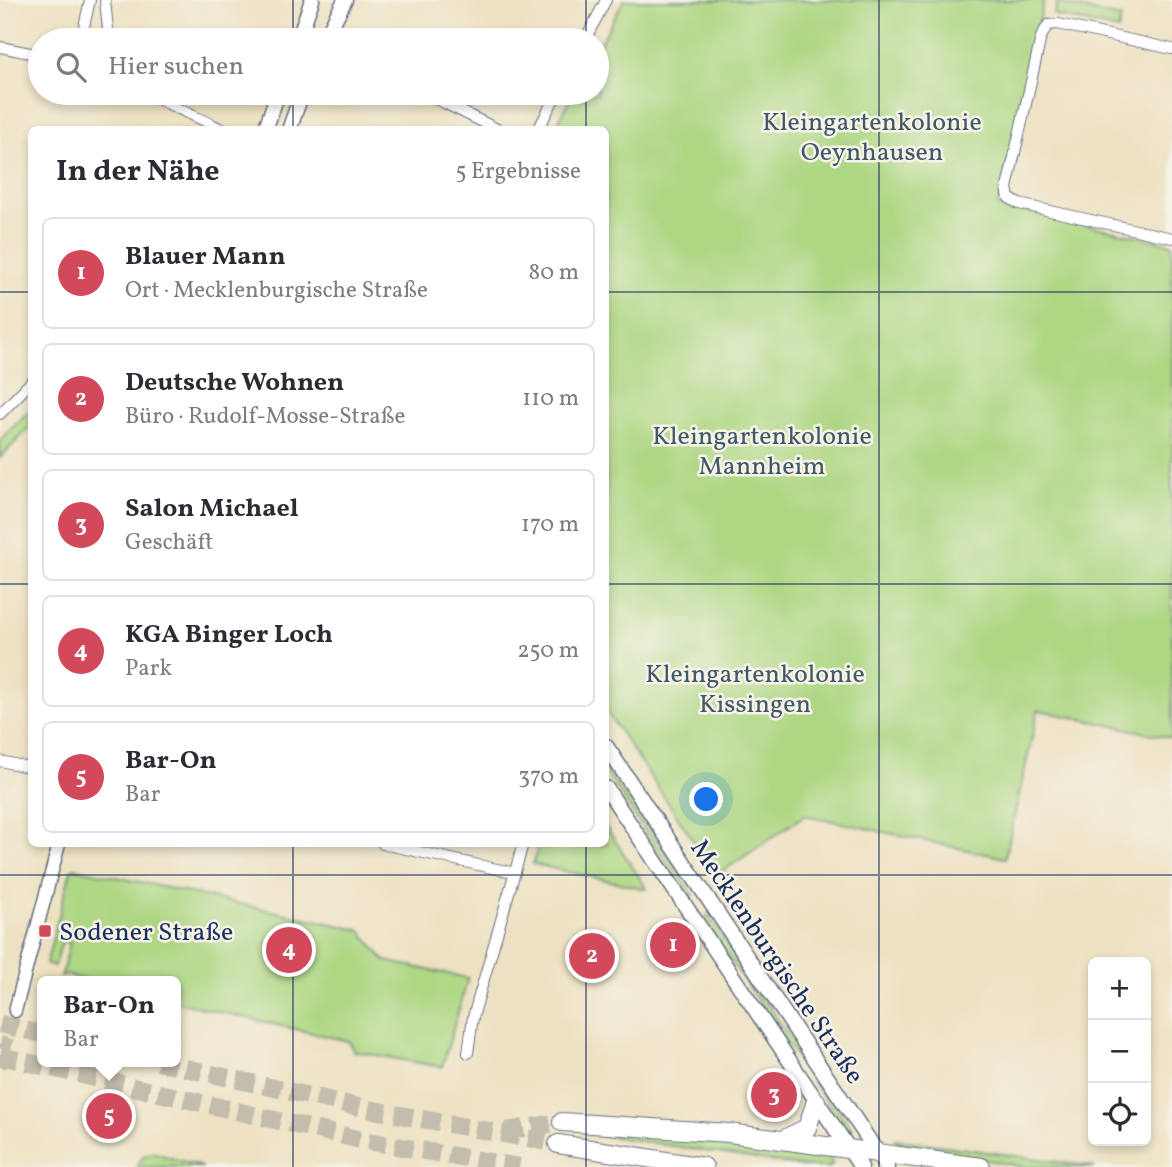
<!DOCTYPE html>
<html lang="de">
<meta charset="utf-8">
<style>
body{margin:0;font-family:Vollkorn,serif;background:#f2f2f3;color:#2b2b33}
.controls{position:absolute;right:21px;bottom:21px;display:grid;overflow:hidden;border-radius:10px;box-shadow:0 4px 10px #0003}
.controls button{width:63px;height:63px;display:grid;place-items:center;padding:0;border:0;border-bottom:2px solid #e1e1e2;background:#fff;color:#2b2b33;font:35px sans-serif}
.you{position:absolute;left:707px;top:800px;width:24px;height:24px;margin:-18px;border:5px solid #fff;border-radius:50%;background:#1a73e8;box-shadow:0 0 0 10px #1a73e833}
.badge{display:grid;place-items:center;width:46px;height:46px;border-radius:50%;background:#d1495b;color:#fff;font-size:23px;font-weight:700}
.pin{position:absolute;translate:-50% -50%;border:4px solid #fff;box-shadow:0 2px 7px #0006}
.popup{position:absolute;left:37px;top:976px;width:144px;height:91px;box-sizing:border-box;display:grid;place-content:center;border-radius:10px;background:#fff;filter:drop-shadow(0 2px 5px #0005);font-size:23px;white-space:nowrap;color:#7c7c81}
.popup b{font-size:26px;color:#2b2b33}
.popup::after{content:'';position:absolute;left:50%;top:100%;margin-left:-14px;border:14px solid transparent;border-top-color:#fff}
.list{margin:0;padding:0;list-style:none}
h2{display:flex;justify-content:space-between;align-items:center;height:91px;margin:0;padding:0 28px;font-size:30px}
h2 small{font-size:23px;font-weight:400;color:#7c7c81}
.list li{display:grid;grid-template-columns:46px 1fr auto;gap:21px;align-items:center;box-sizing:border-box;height:112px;margin:0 14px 14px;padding:0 14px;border:2px solid #e1e1e2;border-radius:10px}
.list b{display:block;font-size:26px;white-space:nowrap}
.list p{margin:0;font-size:23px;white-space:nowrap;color:#7c7c81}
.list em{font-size:23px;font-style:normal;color:#7c7c81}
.icon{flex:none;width:38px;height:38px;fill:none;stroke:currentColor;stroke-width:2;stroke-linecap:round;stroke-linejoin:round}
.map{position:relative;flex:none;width:1172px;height:1167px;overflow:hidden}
.search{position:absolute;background:#fff;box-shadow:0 4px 10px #0003;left:28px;top:28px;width:581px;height:77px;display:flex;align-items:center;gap:18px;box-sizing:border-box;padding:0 24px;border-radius:38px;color:#7c7c81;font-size:26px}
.panel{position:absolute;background:#fff;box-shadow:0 4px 10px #0003;left:28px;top:126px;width:581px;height:721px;border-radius:10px}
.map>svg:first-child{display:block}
</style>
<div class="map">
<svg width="1172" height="1167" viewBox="0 0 1172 1167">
<rect width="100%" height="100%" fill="#f7f3e8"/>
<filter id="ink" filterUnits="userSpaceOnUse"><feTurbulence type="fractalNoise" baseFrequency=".0143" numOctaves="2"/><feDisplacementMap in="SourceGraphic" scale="14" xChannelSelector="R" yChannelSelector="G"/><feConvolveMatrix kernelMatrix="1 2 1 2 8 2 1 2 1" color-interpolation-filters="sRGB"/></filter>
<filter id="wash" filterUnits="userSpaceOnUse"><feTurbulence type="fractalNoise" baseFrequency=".00686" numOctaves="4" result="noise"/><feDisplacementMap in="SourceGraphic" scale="28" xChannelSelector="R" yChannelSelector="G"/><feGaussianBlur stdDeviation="1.57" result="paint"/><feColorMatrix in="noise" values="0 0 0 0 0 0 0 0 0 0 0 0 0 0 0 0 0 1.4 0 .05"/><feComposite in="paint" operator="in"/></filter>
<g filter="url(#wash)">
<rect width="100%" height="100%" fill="#ede1c1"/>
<path fill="#add783" stroke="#648370" stroke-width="2" d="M624 0H1044L998 205 1172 244V738L1038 710 1005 858 805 815 717 875 606 711V130L555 129 573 93H597V49Z
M1057 3 1121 18 1118 30 1054 15Z
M31 409V426L0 458V440Z
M606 761 693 895 689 898 606 772Z
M606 827 647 889 533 864 539 844H606Z
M75 868 360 930 385 961 468 978 442 1067 353 1051V1047L348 1041 176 1002V981H89L67 975 61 977 70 943 62 941 55 966 46 964 71 870Z
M708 915 851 1128H844L703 919Z
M623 1130 823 1150 832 1162 831 1167H805L584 1132Z
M895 1139 1095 1167H1024L897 1143Z
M152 1153H155L202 1167H137L143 1156Z"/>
</g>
<g filter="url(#ink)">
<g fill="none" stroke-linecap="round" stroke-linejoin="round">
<path stroke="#c3bdad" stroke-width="12" stroke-dasharray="12 6" stroke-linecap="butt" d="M0 1067 15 1011"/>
<path stroke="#c3bdad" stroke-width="18" stroke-dasharray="18 9" stroke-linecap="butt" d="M0 1024 42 1034
M0 1056 361 1140 520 1167
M158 1062 368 1109 558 1144
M506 1131 562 1122"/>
<defs>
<path id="minor" d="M105 0 109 40
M301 32 317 40
M81 40 90 0
M585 40 606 0
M0 47 40 55
M1172 49 1058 24 1048 25 1041 37 1007 188 1009 198 1019 204 1172 238
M145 93 224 130
M424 93 499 130
M538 130 557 93
M0 414 32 381
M0 761 32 768
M383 844 515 873
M468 1053 473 1017 523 844"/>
<path id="tertiary" d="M15 1011 59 844"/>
<path id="secondary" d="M298 40 312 0
M324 40 345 0
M265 130 278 93
M289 130 302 93
M606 746 887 1167
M606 788 861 1167"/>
<path id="motorway" d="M562 1122 729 1133 981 1167
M786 1138 807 1128 816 1101
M558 1144 704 1167"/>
</defs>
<use href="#minor" stroke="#646d81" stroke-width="12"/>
<use href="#tertiary" stroke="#646d81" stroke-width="15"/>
<use href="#secondary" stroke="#646d81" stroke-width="17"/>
<use href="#motorway" stroke="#646d81" stroke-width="20"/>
<use href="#minor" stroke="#fff" stroke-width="10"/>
<use href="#tertiary" stroke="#fff" stroke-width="12"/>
<use href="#secondary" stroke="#fff" stroke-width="14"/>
<use href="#motorway" stroke="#fff" stroke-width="18"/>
</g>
</g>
<path fill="none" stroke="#1b2f5e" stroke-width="2" stroke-opacity="0.55" d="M293 0V40M586 0V40M879 0V1167M293 93V130M586 93V130M0 292H32M606 292H1172M0 584H32M606 584H1172M293 844V1167M586 844V1167M0 875H1172"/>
<rect fill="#d1495b" stroke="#f7f3e8" stroke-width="2.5" x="38" y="924" width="14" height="14" rx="3.5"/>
<g text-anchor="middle" stroke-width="5" stroke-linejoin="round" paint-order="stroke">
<g font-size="26" fill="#405967" stroke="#f7f3e8">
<text x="872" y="130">Kleingartenkolonie<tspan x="872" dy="30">Oeynhausen</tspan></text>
<text x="762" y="444">Kleingartenkolonie<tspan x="762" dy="30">Mannheim</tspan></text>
<text x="755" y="682">Kleingartenkolonie<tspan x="755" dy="30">Kissingen</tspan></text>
</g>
<g font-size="26" fill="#1b2f5e" stroke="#f7f3e8" text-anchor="start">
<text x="59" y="940">Sodener Straße</text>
</g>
<g font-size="26" fill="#1b2f5e" stroke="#f7f3e8">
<text transform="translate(778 961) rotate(56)" y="9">Mecklenburgische Straße</text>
</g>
</g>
</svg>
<div class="controls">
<button>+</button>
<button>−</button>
<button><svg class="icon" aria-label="locate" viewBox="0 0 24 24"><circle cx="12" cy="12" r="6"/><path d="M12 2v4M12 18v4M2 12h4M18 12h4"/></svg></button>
</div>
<div class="you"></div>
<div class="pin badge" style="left:673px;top:945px">1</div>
<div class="pin badge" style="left:592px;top:956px">2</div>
<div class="pin badge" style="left:774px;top:1095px">3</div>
<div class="pin badge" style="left:289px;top:950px">4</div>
<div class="pin badge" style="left:109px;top:1116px">5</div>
<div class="popup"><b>Bar-On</b>Bar</div>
<div class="search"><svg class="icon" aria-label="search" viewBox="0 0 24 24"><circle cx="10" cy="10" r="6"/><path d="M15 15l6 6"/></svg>Hier suchen</div>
<section class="panel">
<h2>In der Nähe<small>5 Ergebnisse</small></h2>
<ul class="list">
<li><span class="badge">1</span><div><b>Blauer Mann</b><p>Ort · Mecklenburgische Straße</p></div><em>80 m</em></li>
<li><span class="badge">2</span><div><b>Deutsche Wohnen</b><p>Büro · Rudolf-Mosse-Straße</p></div><em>110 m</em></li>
<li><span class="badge">3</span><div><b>Salon Michael</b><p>Geschäft</p></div><em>170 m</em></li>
<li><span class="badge">4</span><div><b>KGA Binger Loch</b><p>Park</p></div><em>250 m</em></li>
<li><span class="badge">5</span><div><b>Bar-On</b><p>Bar</p></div><em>370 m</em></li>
</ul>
</section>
</div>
